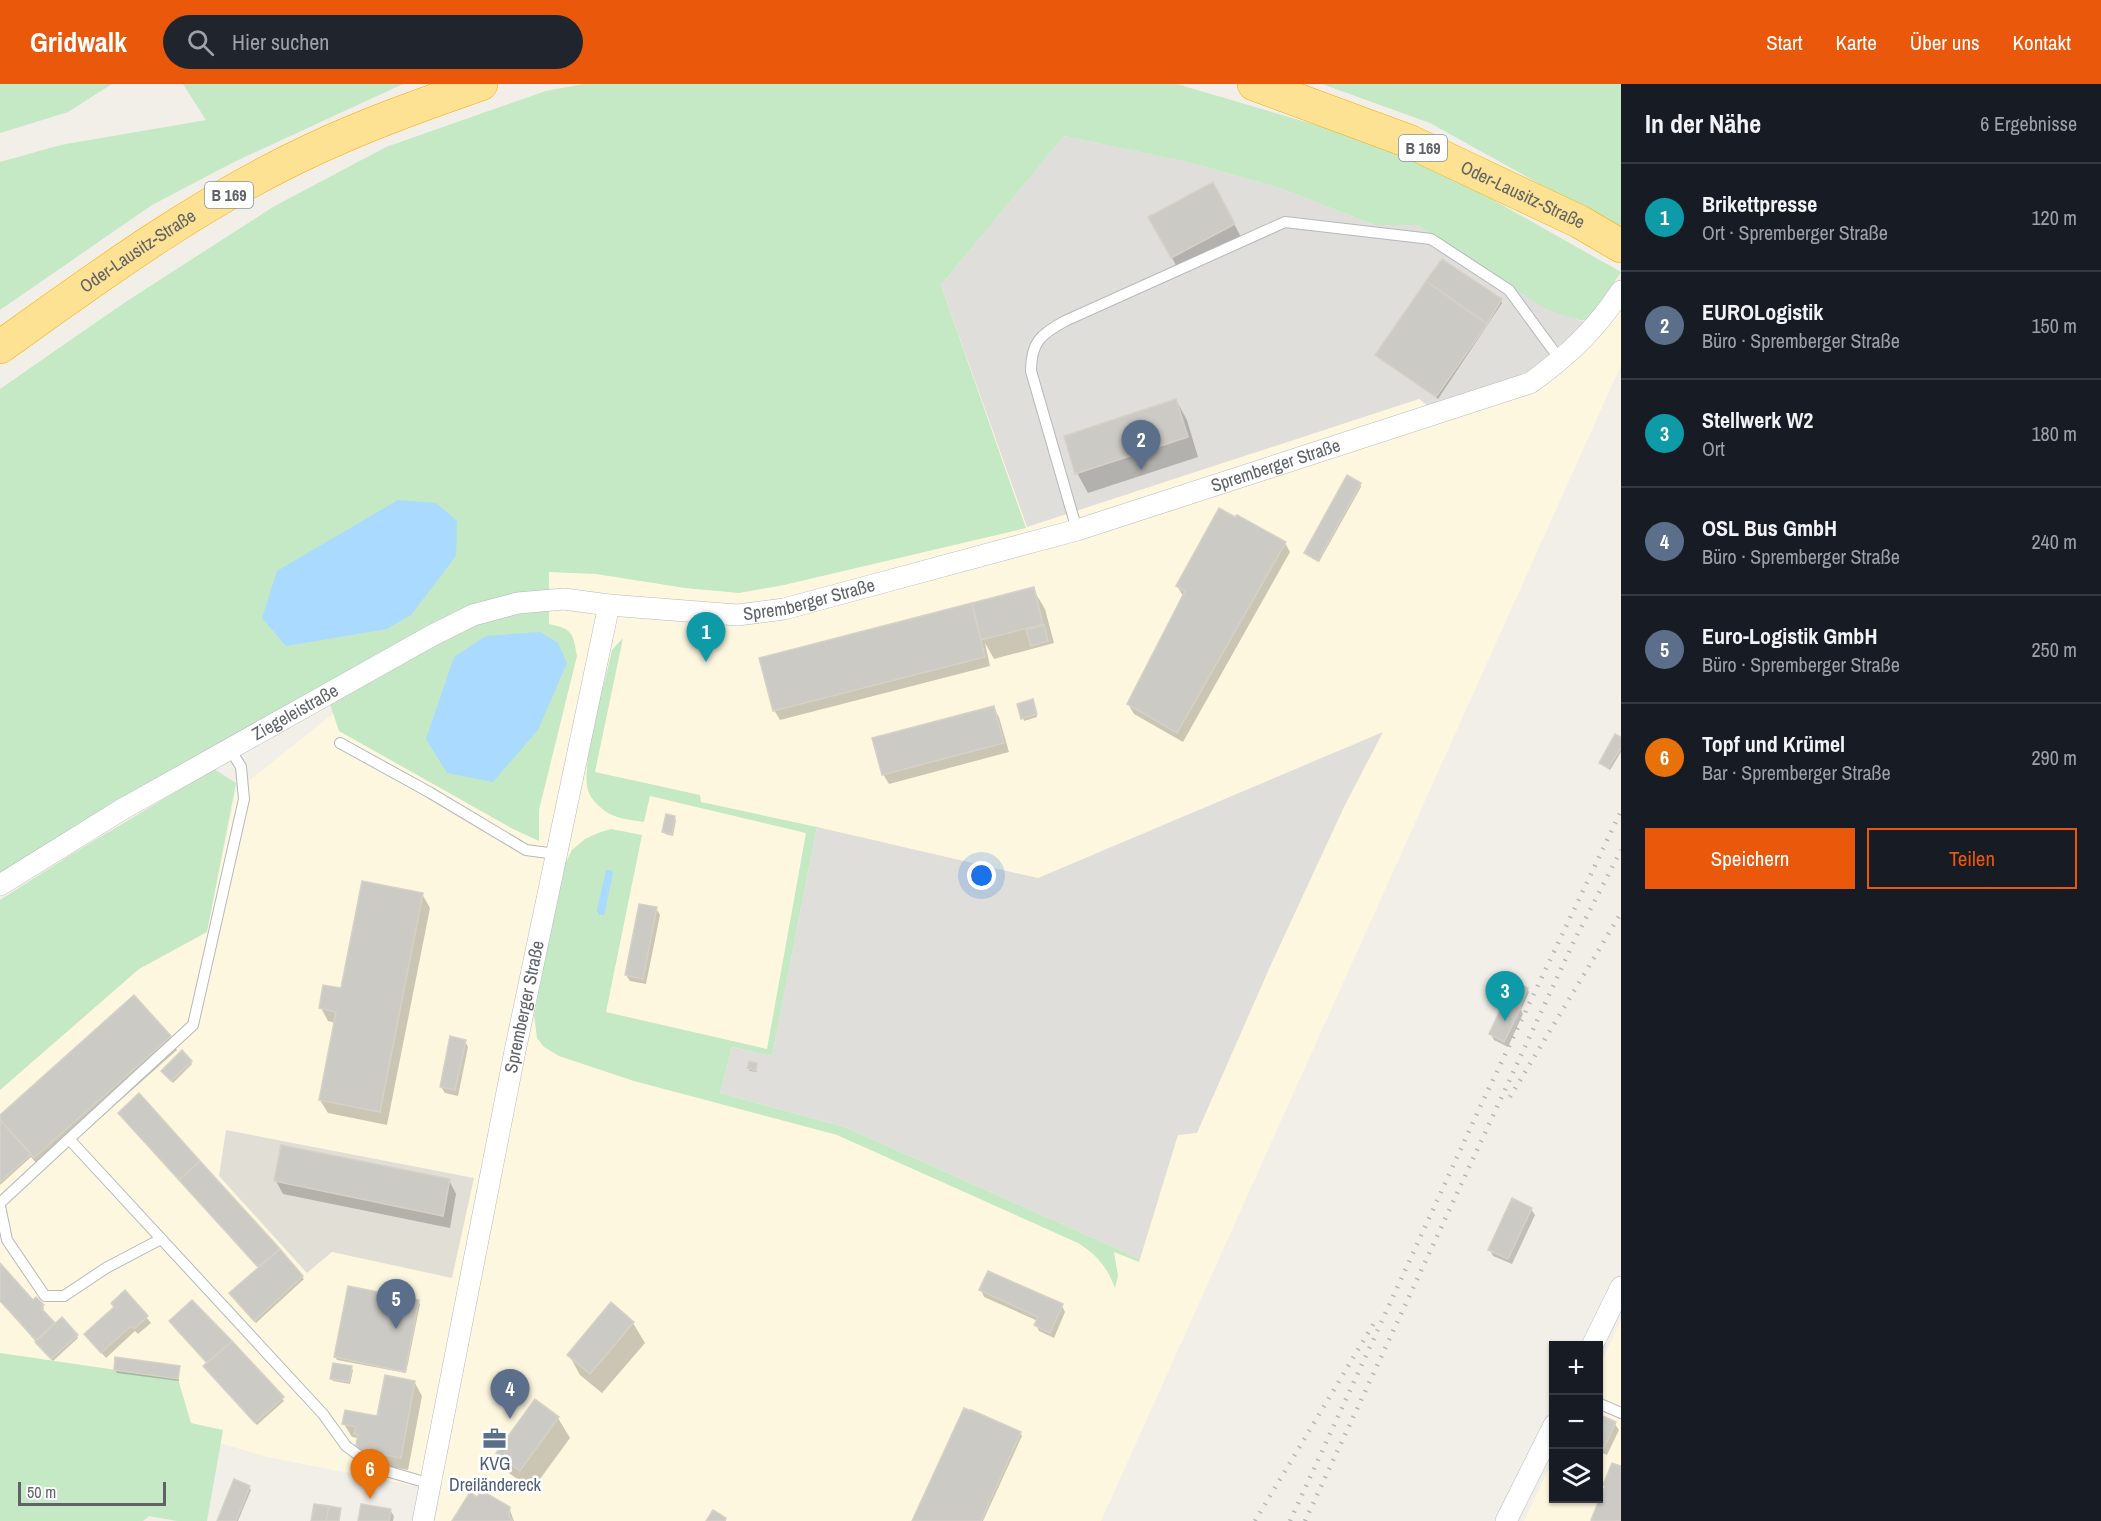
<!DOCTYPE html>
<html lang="de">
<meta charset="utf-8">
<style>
body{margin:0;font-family:"Archivo Narrow",sans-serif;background:#20242c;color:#f1f3f6}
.controls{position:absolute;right:18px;bottom:18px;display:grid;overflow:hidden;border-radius:0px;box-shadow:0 2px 4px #0004}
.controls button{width:54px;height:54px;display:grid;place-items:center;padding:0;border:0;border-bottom:2px solid #363941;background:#171b24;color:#f1f3f6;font:30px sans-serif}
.scale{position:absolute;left:18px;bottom:15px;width:148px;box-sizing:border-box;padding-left:6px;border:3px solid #5f6368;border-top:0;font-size:16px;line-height:21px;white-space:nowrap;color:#5f6368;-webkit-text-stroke:4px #fff;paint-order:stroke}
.you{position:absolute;left:982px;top:792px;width:21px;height:21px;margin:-15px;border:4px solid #fff;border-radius:50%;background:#1a73e8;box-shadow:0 0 0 9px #1a73e833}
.badge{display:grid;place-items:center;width:39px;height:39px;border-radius:50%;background:#ea580c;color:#fff;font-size:20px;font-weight:700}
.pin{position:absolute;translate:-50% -50px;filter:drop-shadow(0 2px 3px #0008)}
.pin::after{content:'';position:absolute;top:32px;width:21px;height:18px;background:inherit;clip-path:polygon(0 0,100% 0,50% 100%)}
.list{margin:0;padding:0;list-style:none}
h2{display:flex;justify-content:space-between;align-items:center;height:78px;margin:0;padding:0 24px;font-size:26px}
h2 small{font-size:20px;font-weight:400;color:#9ea1a6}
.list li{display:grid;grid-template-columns:39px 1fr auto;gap:18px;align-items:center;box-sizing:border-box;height:108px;padding:0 24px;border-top:2px solid #363941}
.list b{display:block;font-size:22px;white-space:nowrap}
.list p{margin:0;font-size:20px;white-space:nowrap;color:#9ea1a6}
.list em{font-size:20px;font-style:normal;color:#9ea1a6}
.actions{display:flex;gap:12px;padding:18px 24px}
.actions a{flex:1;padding:14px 0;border:2px solid #ea580c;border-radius:0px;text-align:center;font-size:21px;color:#ea580c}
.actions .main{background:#ea580c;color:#fff}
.icon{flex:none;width:33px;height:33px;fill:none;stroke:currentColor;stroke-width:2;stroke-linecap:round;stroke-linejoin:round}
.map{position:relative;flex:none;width:1621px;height:1437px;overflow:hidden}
header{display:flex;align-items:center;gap:36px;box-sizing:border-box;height:84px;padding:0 30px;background:#ea580c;color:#fff}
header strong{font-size:28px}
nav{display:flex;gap:33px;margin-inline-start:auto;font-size:21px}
.search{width:420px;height:54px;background:#20242c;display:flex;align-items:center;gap:15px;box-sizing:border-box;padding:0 21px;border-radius:33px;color:#9ea1a6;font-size:22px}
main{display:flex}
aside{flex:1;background:#171b24}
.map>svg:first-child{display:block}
</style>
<header>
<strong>Gridwalk</strong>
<div class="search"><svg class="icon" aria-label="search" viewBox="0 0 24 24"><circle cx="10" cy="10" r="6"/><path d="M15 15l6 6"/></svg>Hier suchen</div>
<nav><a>Start</a><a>Karte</a><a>Über uns</a><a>Kontakt</a></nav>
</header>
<main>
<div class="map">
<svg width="1621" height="1437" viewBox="0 0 1621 1437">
<rect width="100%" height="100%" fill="#f1efe8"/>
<path fill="#fef7e0" d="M1473 120 1621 205V281L1101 1437H435L441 1407 267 1373 0 1295V1006L139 885 206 848 236 707 431 552 550 516 549 487 736 183Z
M1621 1236V1437H1524L1553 1376 1554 1414H1598L1599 1283Z"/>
<path fill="#e0deda" d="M1064 52 1192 79 1283 105 1374 141H1418L1577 236 1589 237 1532 285 1498 302 1433 326 1419 315 1027 443 941 201Z
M1383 648 1344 723 1269 885 1197 1049 1178 1051 1140 1175 845 1043 720 1009 732 963 772 972 817 743 1038 794Z"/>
<path fill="#e1ded6" d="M226 1046 474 1094 452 1194 332 1168 307 1189 219 1092Z"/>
<path fill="#c5e8c5" d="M0 0H112L68 28 0 49Z
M183 0H403L234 78 152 121 0 226V78L61 61 206 36Z
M584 0H1177L1357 53 1456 95 1621 188 1588 236H1578L1546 225 1418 141H1374L1283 105 1192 79 1064 52 941 201 1026 444 784 501 739 509 685 504 596 490 549 488V540C573 545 573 549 577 572L539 726V757L513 745 339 647 329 617 0 794V305L124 219 273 123 386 63 546 7Z
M1322 0H1621V145L1430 39Z
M623 554 595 688 700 711 701 718 817 743 772 972 732 963 720 1009 845 1043 1140 1175 1139 1178 1114 1168 1118 1192 1115 1204C1107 1183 1097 1171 1078 1159L837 1051 634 997 559 972 544 963 537 954 534 932 563 784 572 766 585 755 598 749 611 745 642 751 606 928 767 965 806 749 650 712 644 738C631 736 616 735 605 727 598 722 590 714 588 706 580 681 606 595 612 566Z
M214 685 236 699 207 848 139 885 0 1006V816L72 770Z
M0 1269 178 1295 191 1339 223 1346 207 1437H177L149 1432 143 1437H0Z"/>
<path fill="#aadaff" d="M398 416 436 419 457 437 456 472 411 531 387 545 286 562 262 534 277 487Z
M540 548 558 559 567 579 538 646 493 698 447 689 426 655 454 573 486 552Z
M606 786H611L613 789 605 828 604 831H599L597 826Z"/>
<path fill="#0003" d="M1220 113 1241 153 1179 187 1150 133Z
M1501 216 1502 219 1438 315 1377 271Z
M1176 316 1187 336 1198 373 1088 409 1077 389Z
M1360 400 1361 403 1319 478 1308 472 1306 469Z
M1285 459 1290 468 1183 658 1134 630 1128 620 1183 512 1177 502Z
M1033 505 1045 525 1054 559 994 575 985 559 990 582 780 636 774 626 761 575Z
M1034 619 1037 633 1024 637 1019 621Z
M993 623 999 633 1009 668 889 700 883 690Z
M1621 655V668L1610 686 1601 679Z
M674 733 676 736 673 752 665 750 664 748Z
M422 810 430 824 387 1041 328 1029 320 1016 336 939 328 937 321 924 342 906Z
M656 824 660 831 646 900 630 897 626 891Z
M1527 905 1529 908 1521 926 1523 930 1508 963 1494 956 1491 950Z
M169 953 177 966 42 1086 31 1073 0 1101V1033Z
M465 957 468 963 458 1012 445 1009 441 1003Z
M191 978 192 980 173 999 164 989Z
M756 980 757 988 750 987 748 984Z
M139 1012 304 1195 256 1239 232 1212 260 1184 122 1032Z
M449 1096 456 1110 450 1144 283 1110 276 1097Z
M1531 1125 1535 1131 1512 1180 1493 1172 1490 1166Z
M0 1182 33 1218 43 1222 44 1225 41 1227 55 1242 77 1252 78 1254 53 1277 0 1217Z
M981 1206 1062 1222 1065 1228 1054 1254 1039 1247 1036 1241 1038 1237 984 1213Z
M125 1208 151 1239 138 1250 135 1247 106 1274 86 1251 115 1224Z
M418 1218 420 1220 406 1289 337 1276 335 1273Z
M611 1221 633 1239 645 1259 602 1309 580 1291 569 1271Z
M208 1279 282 1314 284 1317 257 1341 206 1285Z
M179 1283V1297L117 1289 115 1286Z
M351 1284 353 1286 350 1300 333 1297 331 1294Z
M415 1299 422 1312 408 1386 369 1379 357 1361 359 1354 352 1353 344 1340 379 1334Z
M535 1317 558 1334 570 1354 532 1406 509 1389 498 1369Z
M972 1328 1020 1349 1022 1352 983 1437H914Z
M1598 1332 1615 1340 1619 1346 1607 1371 1598 1367Z
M249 1403 251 1406 238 1437H218Z
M477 1415 509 1424 514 1437H454Z
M390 1426 394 1432 393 1437H360Z"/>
<path fill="#cccac5" stroke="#d6d1c6" stroke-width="1.5" d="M1213 98 1235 140 1171 174 1148 133Z
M1442 175 1502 215 1487 240 1426 197Z
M1426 197 1487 240 1436 313 1375 271Z
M1176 315 1188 353 1075 390 1064 352Z
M1347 391 1361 399 1318 477 1304 469Z
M1219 424 1235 433 1237 431 1286 458 1177 649 1127 620 1185 507 1176 502Z
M1034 503 1043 540 981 556 972 519Z
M972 519 985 573 773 627 759 574Z
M1044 541 1048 557 1031 562 1026 546Z
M1033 615 1037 630 1021 635 1017 620Z
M994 622 1004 659 882 691 872 654Z
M1615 650 1621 653V664L1608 684 1599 679Z
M666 730 675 732 672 750 662 748Z
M362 797 423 809 380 1028 319 1016 336 928 319 924 323 901 341 904Z
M639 820 657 823 643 895 625 891Z
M1516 898 1528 904 1520 923 1507 917Z
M134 911 171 952 34 1074 0 1036V1031Z
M1505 916 1521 923 1504 958 1489 950Z
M450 952 466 956 455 1006 440 1003Z
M182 966 192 977 171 997 161 987Z
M749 977 757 979 756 987 747 984Z
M139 1009 200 1077 179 1096 118 1029Z
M0 1036 31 1070 0 1098Z
M281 1061 450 1095 443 1132 274 1097Z
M200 1077 280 1165 258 1183 179 1096Z
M1512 1114 1532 1124 1508 1175 1488 1166Z
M280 1165 303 1192 254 1237 229 1209Z
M0 1179 33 1216 36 1213 44 1221 41 1224 55 1239 36 1256 0 1217Z
M988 1187 1063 1220 1050 1249 1034 1241 1038 1233 979 1206Z
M348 1202 419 1216 405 1288 334 1273Z
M125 1206 148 1232 134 1245 131 1242 101 1269 84 1250 114 1223 111 1219Z
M192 1216 232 1257 207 1279 169 1237Z
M611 1218 634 1238 590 1290 567 1271Z
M62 1233 78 1251 51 1275 35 1258Z
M232 1257 284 1313 255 1339 203 1282Z
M115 1273 180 1282 178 1295 114 1286Z
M333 1279 352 1282 349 1298 330 1295Z
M385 1291 415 1297 401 1374 360 1366 356 1361 358 1351 354 1350 356 1343 342 1340 345 1326 377 1332Z
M535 1315 559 1333 520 1387 496 1369Z
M964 1324 971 1327V1326L1021 1348 981 1437H912Z
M1598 1330 1616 1338 1603 1366 1598 1364Z
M1612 1379 1621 1382V1437H1593L1591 1436 1605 1402 1603 1401Z
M234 1395 250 1402 236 1437H217Z
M470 1408 477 1413 479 1410 485 1411 486 1409 510 1423 509 1432 513 1437H452Z
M314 1420 329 1422 326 1437H311Z
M361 1420 391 1425 389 1437H358Z
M329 1422 341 1424 339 1437H326Z
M713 1426 726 1434 725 1437H706Z"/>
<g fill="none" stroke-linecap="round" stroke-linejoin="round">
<defs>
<path id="lane" d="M1077 446 1031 287C1031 258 1041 250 1065 237L1285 138 1431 155 1509 206 1561 277
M340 659 429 708 526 766 556 770
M69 1055 193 941 244 715 241 683 230 665
M0 1119 69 1055 323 1330 346 1362 376 1384 431 1400
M0 1122 7 1156 45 1212H64L106 1184 161 1155
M1598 1319 1621 1329"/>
<g id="street">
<path id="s1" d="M0 801 121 726 431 552 473 531 518 519 564 515 609 521 737 531 784 525 1077 446 1530 299C1568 272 1595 246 1621 207"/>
<path d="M1592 1262 1621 1203"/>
<path id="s2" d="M423 1437 515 967 609 521"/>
<path d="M1506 1437 1554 1341"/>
</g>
<g id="highway">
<path id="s3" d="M1254 0 1411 58 1580 138 1621 162"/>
<path id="s4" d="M0 263C99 192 200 118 312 66 367 40 424 20 481 0"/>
</g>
</defs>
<use href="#lane" stroke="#b5b8bc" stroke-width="12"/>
<use href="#street" stroke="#b5b8bc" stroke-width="22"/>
<use href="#highway" stroke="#f9ab00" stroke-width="34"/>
<use href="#lane" stroke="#fff" stroke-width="10"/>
<use href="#street" stroke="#fff" stroke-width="21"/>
<use href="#highway" stroke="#fde293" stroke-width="33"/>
<path stroke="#b6b7b8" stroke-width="4.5" stroke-dasharray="1.5 8" stroke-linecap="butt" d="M1510 1013 1621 829
M1255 1437 1374 1239
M1290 1437 1481 1021 1621 727
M1305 1437 1575 855 1621 766"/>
</g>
<defs>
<symbol id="office-bare" viewBox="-9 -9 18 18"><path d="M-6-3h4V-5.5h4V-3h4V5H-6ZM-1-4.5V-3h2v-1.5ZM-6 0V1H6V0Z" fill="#5c6f8a" stroke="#fff" stroke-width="2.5" paint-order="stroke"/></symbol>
</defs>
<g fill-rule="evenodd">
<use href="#office-bare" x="478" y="1338" width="33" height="33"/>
</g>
<g text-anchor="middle" stroke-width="5" stroke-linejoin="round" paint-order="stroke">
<g fill="#fff" stroke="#8f9295" stroke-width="1.5">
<rect x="1399" y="51" width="48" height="26" rx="4.5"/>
<rect x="205" y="98" width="48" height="26" rx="4.5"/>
</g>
<g font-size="16" font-weight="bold" fill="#5f6368">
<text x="1423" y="70">B 169</text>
<text x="229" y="117">B 169</text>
</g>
<g font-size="18" fill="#5f6368" stroke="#fff">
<text dy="6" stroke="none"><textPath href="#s3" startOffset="291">Oder-Lausitz-Straße</textPath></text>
<text dy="6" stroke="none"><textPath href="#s4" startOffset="168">Oder-Lausitz-Straße</textPath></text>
<text dy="6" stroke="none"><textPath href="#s1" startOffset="1371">Spremberger Straße</textPath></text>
<text dy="6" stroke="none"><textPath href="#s1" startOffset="885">Spremberger Straße</textPath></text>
<text dy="6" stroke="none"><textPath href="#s1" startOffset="342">Ziegeleistraße</textPath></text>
<text dy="6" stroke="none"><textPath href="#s2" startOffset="524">Spremberger Straße</textPath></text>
</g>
<g font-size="18" fill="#4e5e75" stroke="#fff">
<text x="495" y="1386">KVG<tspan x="495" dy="21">Dreiländereck</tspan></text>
</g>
</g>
</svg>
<div class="controls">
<button>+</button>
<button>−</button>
<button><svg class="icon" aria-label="layers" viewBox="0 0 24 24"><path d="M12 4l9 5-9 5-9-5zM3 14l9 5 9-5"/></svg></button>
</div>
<div class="scale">50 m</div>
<div class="you"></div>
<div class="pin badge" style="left:706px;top:578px;background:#0f9aa8">1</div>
<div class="pin badge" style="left:1141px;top:386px;background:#5c6f8a">2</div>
<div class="pin badge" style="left:1505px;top:937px;background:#0f9aa8">3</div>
<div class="pin badge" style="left:510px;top:1335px;background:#5c6f8a">4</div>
<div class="pin badge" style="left:396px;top:1245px;background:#5c6f8a">5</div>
<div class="pin badge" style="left:370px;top:1415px;background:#e8710a">6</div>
</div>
<aside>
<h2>In der Nähe<small>6 Ergebnisse</small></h2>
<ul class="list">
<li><span class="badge" style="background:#0f9aa8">1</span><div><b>Brikettpresse</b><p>Ort · Spremberger Straße</p></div><em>120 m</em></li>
<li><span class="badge" style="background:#5c6f8a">2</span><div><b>EUROLogistik</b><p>Büro · Spremberger Straße</p></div><em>150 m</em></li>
<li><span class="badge" style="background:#0f9aa8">3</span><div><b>Stellwerk W2</b><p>Ort</p></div><em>180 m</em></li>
<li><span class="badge" style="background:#5c6f8a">4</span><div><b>OSL Bus GmbH</b><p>Büro · Spremberger Straße</p></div><em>240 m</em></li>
<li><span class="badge" style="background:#5c6f8a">5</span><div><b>Euro-Logistik GmbH</b><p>Büro · Spremberger Straße</p></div><em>250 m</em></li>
<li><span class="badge" style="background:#e8710a">6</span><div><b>Topf und Krümel</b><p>Bar · Spremberger Straße</p></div><em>290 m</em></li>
</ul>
<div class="actions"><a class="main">Speichern</a><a>Teilen</a></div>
</aside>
</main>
